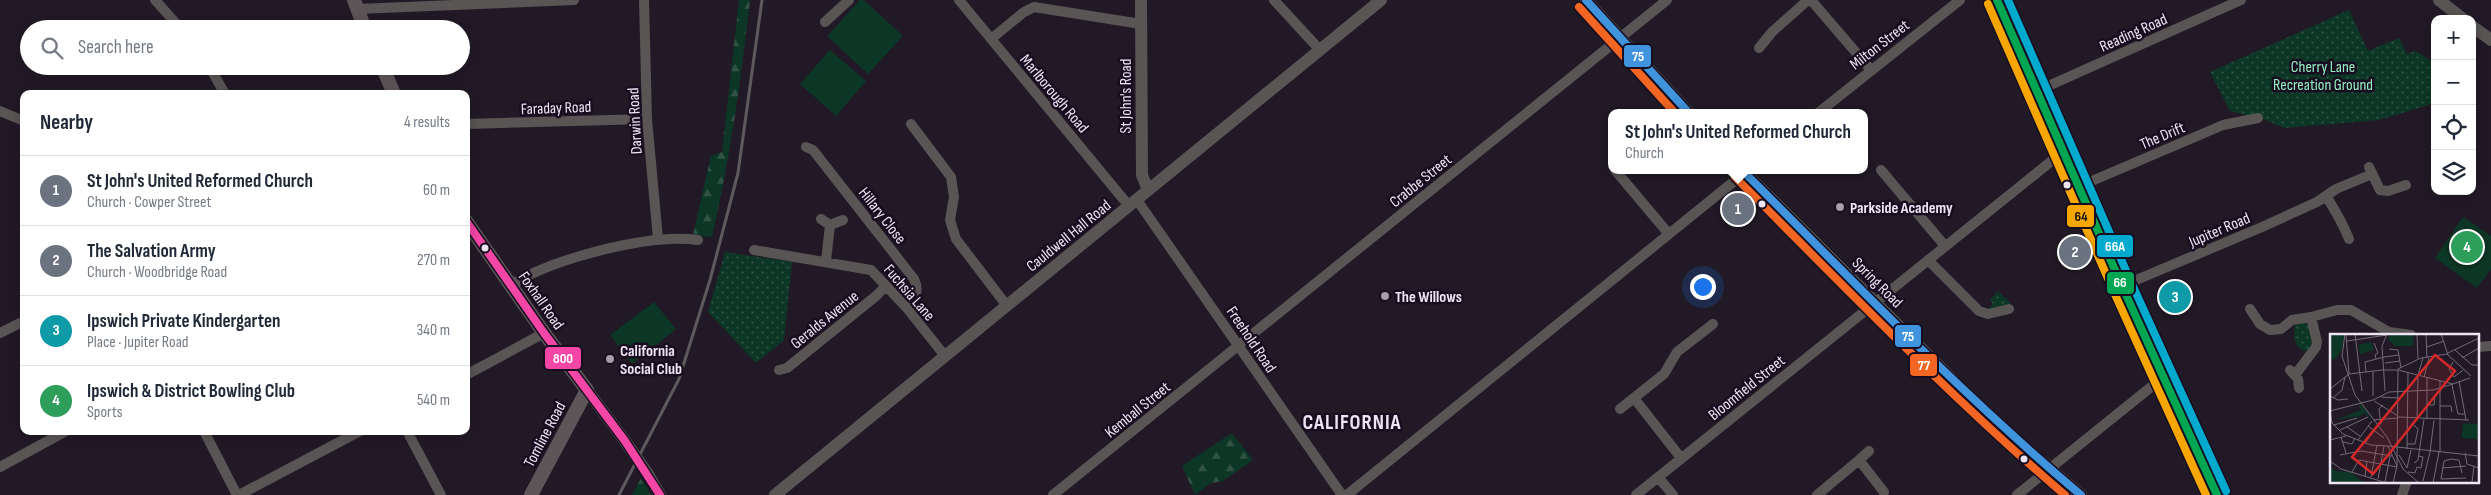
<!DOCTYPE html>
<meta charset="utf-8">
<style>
body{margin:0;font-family:"Sofia Sans Condensed",sans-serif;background:#f6f6f7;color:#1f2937}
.controls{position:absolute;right:15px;top:15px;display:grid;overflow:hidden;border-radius:10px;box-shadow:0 2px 12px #0003}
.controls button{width:45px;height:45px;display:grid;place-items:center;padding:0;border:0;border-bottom:1px solid #e0e1e3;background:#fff;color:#1f2937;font:25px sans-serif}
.you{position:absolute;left:1702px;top:286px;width:18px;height:18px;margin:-12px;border:4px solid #fff;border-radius:50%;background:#1a73e8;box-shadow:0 0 0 8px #1a73e833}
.badge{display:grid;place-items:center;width:32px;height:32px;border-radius:50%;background:#7c3aed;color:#fff;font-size:16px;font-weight:700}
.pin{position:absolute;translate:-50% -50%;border:2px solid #fff;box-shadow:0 1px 5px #0006}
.popup{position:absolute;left:1608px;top:109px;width:260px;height:65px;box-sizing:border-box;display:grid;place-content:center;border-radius:10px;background:#fff;filter:drop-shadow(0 1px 4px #0005);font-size:16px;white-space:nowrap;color:#747a83}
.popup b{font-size:19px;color:#1f2937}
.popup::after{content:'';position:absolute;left:50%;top:100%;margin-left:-10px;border:10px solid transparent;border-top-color:#fff}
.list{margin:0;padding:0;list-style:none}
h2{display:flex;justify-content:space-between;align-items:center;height:65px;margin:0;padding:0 20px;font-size:21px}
h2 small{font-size:16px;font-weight:400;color:#747a83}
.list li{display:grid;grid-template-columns:32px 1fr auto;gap:15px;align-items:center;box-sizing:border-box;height:70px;padding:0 20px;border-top:1px solid #e0e1e3}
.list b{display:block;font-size:19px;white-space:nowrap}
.list p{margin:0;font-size:16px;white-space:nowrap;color:#747a83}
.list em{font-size:16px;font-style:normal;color:#747a83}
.icon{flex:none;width:28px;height:28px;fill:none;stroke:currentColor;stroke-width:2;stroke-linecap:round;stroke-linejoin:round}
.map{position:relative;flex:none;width:2491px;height:495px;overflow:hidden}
.search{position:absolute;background:#fff;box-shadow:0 2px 12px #0003;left:20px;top:20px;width:450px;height:55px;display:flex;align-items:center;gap:12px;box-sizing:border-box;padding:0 18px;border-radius:28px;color:#747a83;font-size:19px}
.panel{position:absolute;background:#fff;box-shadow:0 2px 12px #0003;left:20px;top:90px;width:450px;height:345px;border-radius:10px}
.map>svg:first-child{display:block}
</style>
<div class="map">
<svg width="2491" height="495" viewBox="0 0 2491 495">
<defs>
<pattern id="forest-firs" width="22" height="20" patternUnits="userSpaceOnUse" patternTransform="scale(1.25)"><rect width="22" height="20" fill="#0c3625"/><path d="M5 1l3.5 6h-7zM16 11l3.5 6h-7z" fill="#305345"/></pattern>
<pattern id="park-dots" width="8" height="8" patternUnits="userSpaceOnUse" patternTransform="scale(1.25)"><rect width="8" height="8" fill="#0c3625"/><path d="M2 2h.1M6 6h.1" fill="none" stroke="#305345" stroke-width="1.8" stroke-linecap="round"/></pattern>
</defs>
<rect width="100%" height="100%" fill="#211a26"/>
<path fill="#0c3625" d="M860 0H864L903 36 868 74 827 36Z
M830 50 866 81 836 116 800 84Z
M2463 217 2491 236V269L2477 288 2435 258Z
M654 302 676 329 632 364 610 335Z"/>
<path fill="url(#forest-firs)" d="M739 0H750C741 80 730 159 712 237L693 235 711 156 722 152Z
M1232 433 1253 460 1223 481 1211 483 1195 495 1182 466Z
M641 478 651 495H632Z"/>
<path fill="url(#park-dots)" d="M2349 10 2368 51 2399 38 2407 54 2415 51 2434 62 2435 103 2379 120 2284 128 2261 118 2230 111 2210 72Z
M725 252 792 262 784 340 756 363 708 312Z
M1998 291 2011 304 1988 309 1993 304 1990 300Z
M2301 322 2308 325 2312 341 2309 350 2306 351C2294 348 2293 337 2295 326Z"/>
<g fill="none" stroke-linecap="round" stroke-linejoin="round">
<path stroke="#595555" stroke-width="10" d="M155 0 181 29
M644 0 647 119 658 239
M959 0 1129 206
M1274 0 1320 50
M1811 0 1871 70
M357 9 574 0
M825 22 849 0
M991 39 1024 12 1034 7 1141 24
M1759 48 1772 32 1808 0
M209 66 225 94
M2037 91 2241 0
M0 111 24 121
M1818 113 1960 0
M466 124 647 119
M911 124 951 177 954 197 950 220 956 239 1007 306
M806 147 813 150 914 279C920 291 915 299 906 307
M2369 167 2380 190 2388 191 2406 185
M1615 170 1668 233
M1881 170 1945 246
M2080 186 2223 125 2258 118
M2326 196C2335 210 2343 224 2349 239
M1137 200 1342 495
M821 219 830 225 843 220
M754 250 871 270 906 307 945 356
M1928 260 1979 311 1988 314 2009 309
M826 261 830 225
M511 285C552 259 649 233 698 240
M2122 286 2262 227 2317 202 2336 189 2372 174
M2250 309 2260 324 2270 330 2281 329 2292 320 2311 317
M0 333 24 321
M2477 347 2491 346
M779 370 787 368 876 296 885 287
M2290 370 2298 379 2299 388
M466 375 544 333
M2295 375 2316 347 2317 342 2311 317 2337 310H2351L2389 332 2411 335
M1634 398 1681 458
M1620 409 1664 374 1677 352 1713 324
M204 431 237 495
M407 431 441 495
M1859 460 1869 451
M0 467 66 431
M1658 477 1673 495
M239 495 360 431
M1053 495 1667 0
M1347 495 1748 170
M1636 495 2064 151
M1817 495 1859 460 1884 492
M2017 495 2151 387 2165 380
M2402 495 2407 481"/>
<path stroke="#595555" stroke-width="12" d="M1141 0 1142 175 1148 190
M1586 0 1689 113
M2439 0 2463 19
M2472 26 2491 40
M1742 170 1961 388 2017 441 2081 495
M587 390 625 441
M649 476 660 495
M775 495 1381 0"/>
<path stroke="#5d5658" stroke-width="14" d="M354 0 365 29
M382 66 394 94
M466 221 544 333 587 390 531 495"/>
<path stroke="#5c5658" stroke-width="15" d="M1997 0 2122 286 2217 495"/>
<path stroke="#5d5a5d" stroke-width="3" d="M619 495 679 379 710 280 738 173 762 0"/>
<path stroke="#595555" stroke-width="12" d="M625 441 649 476"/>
<defs>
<path id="bus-1" d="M466 221 544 333 625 441 660 495"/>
<path id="bus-2" d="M1586 0 1689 113
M1742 170C1853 281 1961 394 2081 495"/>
<path id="bus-3" d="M1579 7 1675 113
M1735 177C1843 285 1949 396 2065 495"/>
<path id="bus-4" d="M1997 0 2122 286 2217 495"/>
<path id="bus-5" d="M1988 4 2113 290 2206 495"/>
<path id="bus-6" d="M2008 0 2131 282 2226 491"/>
</defs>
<use href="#bus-1" stroke="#180d20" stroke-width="11"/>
<use href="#bus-2" stroke="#180d20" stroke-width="11"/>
<use href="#bus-3" stroke="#180d20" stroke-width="11"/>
<use href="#bus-4" stroke="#180d20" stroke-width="11"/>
<use href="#bus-5" stroke="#180d20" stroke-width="11"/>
<use href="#bus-6" stroke="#180d20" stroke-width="11"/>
<use href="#bus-1" stroke="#f346a5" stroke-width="8"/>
<use href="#bus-2" stroke="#4094de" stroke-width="8"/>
<use href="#bus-3" stroke="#f26522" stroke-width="8"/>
<use href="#bus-4" stroke="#00a651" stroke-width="8"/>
<use href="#bus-5" stroke="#f7a600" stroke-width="8"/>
<use href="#bus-6" stroke="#00a9ce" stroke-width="8"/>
</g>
<g fill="#ede5f3" stroke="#180d20" stroke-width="2">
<circle cx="2067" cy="185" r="4.5"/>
<circle cx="1762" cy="204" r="4.5"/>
<circle cx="485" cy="248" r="4.5"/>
<circle cx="2024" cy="459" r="4.5"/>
</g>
<g fill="#a69eab" stroke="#180d20" stroke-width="2">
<circle cx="1840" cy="207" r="5"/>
<circle cx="1385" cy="296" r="5"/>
<circle cx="610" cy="359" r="5"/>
</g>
<g text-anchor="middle" stroke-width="5" stroke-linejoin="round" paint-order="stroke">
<g font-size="16" fill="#ede5f3" stroke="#180d20">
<text transform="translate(2133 32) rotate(-24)" y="6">Reading Road</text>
<text transform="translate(1879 44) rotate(-38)" y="6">Milton Street</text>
<text transform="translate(1055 93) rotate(50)" y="6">Marlborough Road</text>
<text transform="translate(1125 96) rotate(-90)" y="6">St John's Road</text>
<text transform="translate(556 107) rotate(-2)" y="6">Faraday Road</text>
<text transform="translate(634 121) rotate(-93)" y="6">Darwin Road</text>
<text transform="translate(2162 135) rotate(-23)" y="6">The Drift</text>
<text transform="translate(1420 180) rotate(-39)" y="6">Crabbe Street</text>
<text transform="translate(883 215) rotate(52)" y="6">Hillary Close</text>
<text transform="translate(2219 229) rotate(-23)" y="6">Jupiter Road</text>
<text transform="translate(1068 235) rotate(-39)" y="6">Cauldwell Hall Road</text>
<text transform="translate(1878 282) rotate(45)" y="6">Spring Road</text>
<text transform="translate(910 292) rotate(49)" y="6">Fuchsia Lane</text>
<text transform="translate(542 300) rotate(55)" y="6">Foxhall Road</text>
<text transform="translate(824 319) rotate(-39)" y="6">Geralds Avenue</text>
<text transform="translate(1252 339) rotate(56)" y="6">Freehold Road</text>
<text transform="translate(1746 387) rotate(-39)" y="6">Bloomfield Street</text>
<text transform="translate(1137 409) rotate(-39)" y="6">Kemball Street</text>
<text transform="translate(544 434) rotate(-62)" y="6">Tomline Road</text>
</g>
<g font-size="16" fill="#95f1c0" stroke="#180d20">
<text x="2323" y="72">Cherry Lane<tspan x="2323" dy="18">Recreation Ground</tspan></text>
</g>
<g font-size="16" font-weight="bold" fill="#ede5f3" stroke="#180d20" text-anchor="start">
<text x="1850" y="213">Parkside Academy</text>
<text x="1395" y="302">The Willows</text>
<text x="620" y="356">California<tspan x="620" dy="18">Social Club</tspan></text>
</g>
<g font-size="21" font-weight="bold" letter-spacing="1" fill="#ede5f3" stroke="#180d20">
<text x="1352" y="429">CALIFORNIA</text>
</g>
</g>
<g transform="translate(2330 334)">
<rect width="149" height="149" fill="#211a26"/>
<path d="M133 89 149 90V105L132 104Z" fill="#0c3625"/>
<path d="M31 70 42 86 34 79 25 86 28 82 5 86 31 76 29 72Z" fill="#0c3625"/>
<path d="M0 0H15L12 16 4 26 0 24Z" fill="#0c3625"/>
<path d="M59 0H84L83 12H65L58 5ZM41 8 44 16 30 20 28 11ZM2 134 6 137 20 138 34 149H0Z" fill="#0c3625"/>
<path fill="none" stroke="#736b78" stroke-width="1" d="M15 0 12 22 25 61 57 103 73 135 89 149M16 0 19 40M25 0 32 57M87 0 88 25M96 0 97 24M111 0 118 21M17 7 57 1M44 9 48 19 45 21 46 25M97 13 114 7M59 15 68 16 71 34M125 16 142 31H149M118 19 149 4M117 20 141 42M54 23 69 21M132 24 149 14M123 28 119 35 124 43 133 36M55 29 70 27M36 38 35 28 54 23M88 41 93 24M94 43 99 24M129 47 136 86M122 51 128 80H135M0 55 19 40 52 36H68L123 50 140 44M55 57 52 12 57 0M0 62 8 66 18 65M43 62V37M51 63 68 64M3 64 12 56 15 43M44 67 68 82M97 71H104L105 62M110 72H121L122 78M0 77 43 66 59 58 103 56 123 50M0 77 2 89 13 100 41 111 58 112 67 132 63 149M68 83 139 86M87 85 88 41M97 85V43M43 86 68 84M51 90 49 75 53 71M4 91 27 84M38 92 54 104M17 93 30 102M10 96 38 83M11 103 16 119M0 106 16 102M28 106 42 87M13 108 22 110 25 104M35 109 44 97M77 110H85L88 95 84 91M58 112 149 122M77 115 78 39M100 118 104 86M110 118V47M135 119 137 130 149 134M10 121 31 117 62 122M69 121 77 134M0 127 11 135 57 149M84 129 88 126 94 85M67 132 68 35 91 24 117 20M77 134 81 116M112 134 136 132M22 138 29 126 67 133M78 138 85 139 87 133 91 134 93 123 89 122M132 139 129 126 121 125 114 127 111 145 136 144M35 142 37 127M41 143 47 111M48 145 54 112M93 147 100 118M55 148 60 122M142 148 144 132M103 149 109 118"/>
<path fill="#d62828" fill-opacity="0.15" stroke="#d62828" stroke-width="2.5" d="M105 21 125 37 43 140 22 123Z"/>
<rect width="149" height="149" fill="none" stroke="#ede5f3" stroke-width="2.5"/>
</g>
<g stroke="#180d20" stroke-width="2">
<rect x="1623" y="44" width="29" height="24" rx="5" fill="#4094de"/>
<rect x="2066" y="204" width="29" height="24" rx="5" fill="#f7a600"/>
<rect x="2096" y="234" width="38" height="24" rx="5" fill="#00a9ce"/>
<rect x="2106" y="271" width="29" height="24" rx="5" fill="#00a651"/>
<rect x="1894" y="324" width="28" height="24" rx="5" fill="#4094de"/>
<rect x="544" y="346" width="38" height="24" rx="5" fill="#f346a5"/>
<rect x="1909" y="353" width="29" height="24" rx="5" fill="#f26522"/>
</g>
<g font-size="14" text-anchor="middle" font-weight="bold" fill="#fff">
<text x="1638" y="61">75</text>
<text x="2115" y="251">66A</text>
<text x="2120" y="287">66</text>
<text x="1908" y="341">75</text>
<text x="563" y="363">800</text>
<text x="1924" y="370">77</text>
</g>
<g font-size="14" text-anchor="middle" font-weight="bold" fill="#111">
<text x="2081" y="221">64</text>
</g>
</svg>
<div class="controls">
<button>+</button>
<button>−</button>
<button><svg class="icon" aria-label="locate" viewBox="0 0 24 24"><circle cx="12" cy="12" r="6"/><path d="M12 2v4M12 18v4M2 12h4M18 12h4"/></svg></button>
<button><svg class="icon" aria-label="layers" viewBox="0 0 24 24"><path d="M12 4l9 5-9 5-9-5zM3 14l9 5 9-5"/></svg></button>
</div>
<div class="you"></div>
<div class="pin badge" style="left:1738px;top:209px;background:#6b7280">1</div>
<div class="popup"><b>St John's United Reformed Church</b>Church</div>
<div class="pin badge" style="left:2075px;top:252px;background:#6b7280">2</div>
<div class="pin badge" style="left:2175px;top:297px;background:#0f9aa8">3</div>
<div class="pin badge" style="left:2467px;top:247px;background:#2e9e5b">4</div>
<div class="search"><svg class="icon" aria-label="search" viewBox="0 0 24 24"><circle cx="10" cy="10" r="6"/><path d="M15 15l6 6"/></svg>Search here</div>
<section class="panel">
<h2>Nearby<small>4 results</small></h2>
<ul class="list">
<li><span class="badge" style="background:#6b7280">1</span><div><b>St John's United Reformed Church</b><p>Church · Cowper Street</p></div><em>60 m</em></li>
<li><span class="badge" style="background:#6b7280">2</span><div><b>The Salvation Army</b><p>Church · Woodbridge Road</p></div><em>270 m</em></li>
<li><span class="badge" style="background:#0f9aa8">3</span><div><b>Ipswich Private Kindergarten</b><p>Place · Jupiter Road</p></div><em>340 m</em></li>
<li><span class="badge" style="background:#2e9e5b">4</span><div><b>Ipswich &amp; District Bowling Club</b><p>Sports</p></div><em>540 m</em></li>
</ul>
</section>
</div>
